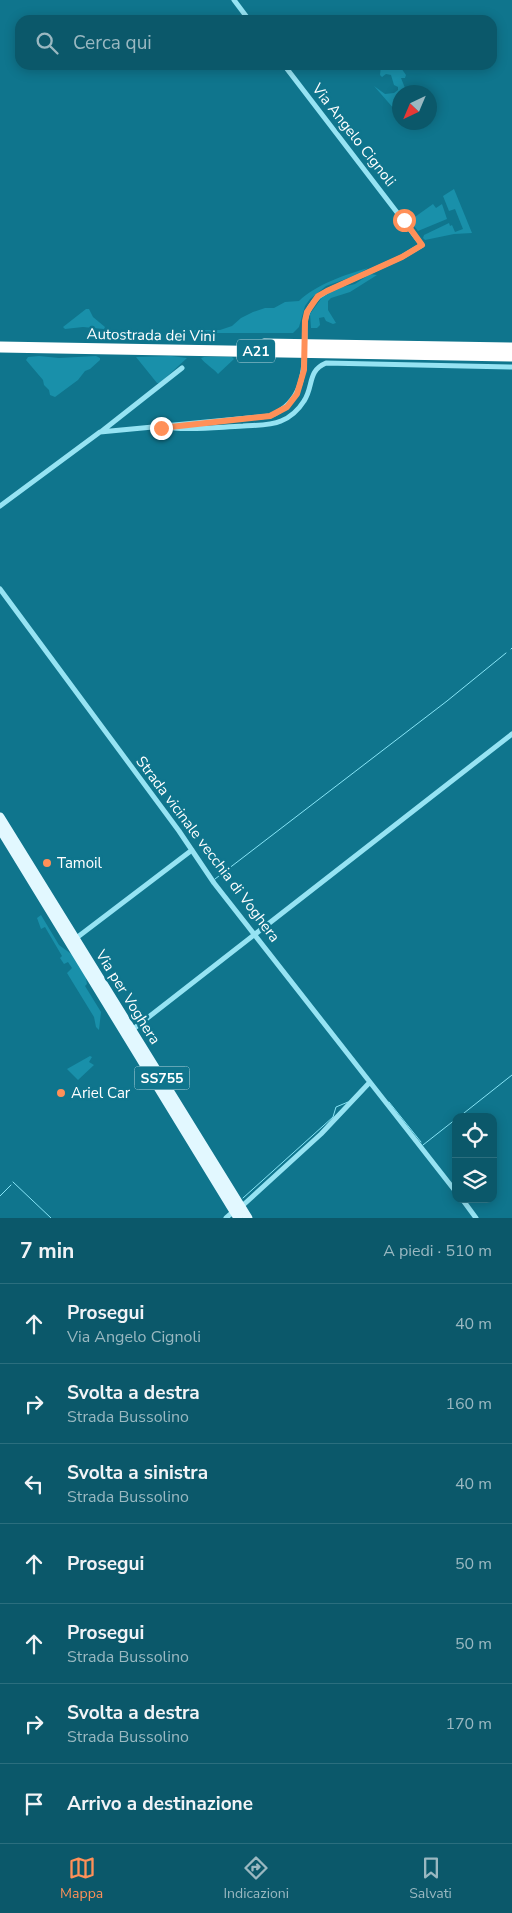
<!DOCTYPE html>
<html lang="it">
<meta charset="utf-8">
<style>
body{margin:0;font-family:"Nunito Sans",sans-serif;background:#196172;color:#f1f3f6}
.controls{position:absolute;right:15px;bottom:15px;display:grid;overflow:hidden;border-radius:10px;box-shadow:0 2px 12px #0003}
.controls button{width:45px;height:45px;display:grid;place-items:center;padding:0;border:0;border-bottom:1px solid #2b6e7e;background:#0b586a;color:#f1f3f6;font:25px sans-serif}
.compass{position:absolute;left:392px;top:85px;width:45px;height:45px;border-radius:50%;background:#0b586a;box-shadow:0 2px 12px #0003;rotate:224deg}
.stop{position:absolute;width:15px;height:15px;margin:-11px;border:4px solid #ff9058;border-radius:50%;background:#fff}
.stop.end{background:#ff9058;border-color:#fff;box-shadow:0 1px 5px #0008}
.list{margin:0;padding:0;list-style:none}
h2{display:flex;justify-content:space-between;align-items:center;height:65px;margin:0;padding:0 20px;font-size:21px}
h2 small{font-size:16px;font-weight:400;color:#9ab8c1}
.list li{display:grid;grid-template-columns:32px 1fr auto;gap:15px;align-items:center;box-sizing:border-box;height:80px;padding:0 20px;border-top:1px solid #2b6e7e}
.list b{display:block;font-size:19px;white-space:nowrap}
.list p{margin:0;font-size:16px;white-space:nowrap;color:#9ab8c1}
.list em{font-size:16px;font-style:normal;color:#9ab8c1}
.icon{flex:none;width:28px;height:28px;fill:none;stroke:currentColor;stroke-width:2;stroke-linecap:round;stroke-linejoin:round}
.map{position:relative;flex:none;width:512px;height:1218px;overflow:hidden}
.search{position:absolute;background:#0b586a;box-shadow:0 2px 12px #0003;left:15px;right:15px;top:15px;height:55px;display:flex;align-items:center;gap:12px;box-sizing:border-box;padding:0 18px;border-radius:15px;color:#9ab8c1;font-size:19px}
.sheet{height:625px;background:#0b586a}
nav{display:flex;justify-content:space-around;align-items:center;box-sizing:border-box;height:70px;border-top:1px solid #2b6e7e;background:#0b586a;font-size:14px;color:#9ab8c1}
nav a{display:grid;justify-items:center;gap:2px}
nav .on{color:#ff9058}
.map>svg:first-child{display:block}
</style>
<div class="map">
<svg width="512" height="1218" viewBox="0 0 512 1218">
<rect width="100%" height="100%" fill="#0f758d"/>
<path fill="#1990aa" d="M381 65H399L406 75 405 78H401L405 88 403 92H400L399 111 395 110 374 86 385 94 394 93 398 90V87L394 85 391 75 386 74 382 77 380 75Z
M454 189 472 233 454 234 425 240 423 238 424 235 449 223 450 226 452 225 455 232 463 229 455 209 449 211 443 196Z
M433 204 436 208 442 204 447 219 418 231 411 222 412 219Z
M368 268 357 275 326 286 310 299 305 306 299 327 293 333H192L195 330H220L232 326 241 318 253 312 265 308H274L285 302 299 301C315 285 347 274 368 268Z
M370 274 377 275 350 292 331 298 328 301V310L336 323 333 324 326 321 324 317 319 318 320 325 317 328H311L310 314 323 296 334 289 355 284Z
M86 309H89L93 317 105 327 104 329 83 327 65 329 63 327Z
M39 356 59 358 96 356 100 358V360L90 369 85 371 78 380 55 397 50 395 49 390 44 385 43 380 26 360 28 357Z
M171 356 187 358 160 383H157L136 357Z
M204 357H232L234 359 218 374C213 368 205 364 201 358Z
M41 915 59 945 74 956 85 973 87 984 85 986 101 1012 99 1030 96 1027 94 1017 67 973 72 968 68 962 64 964 60 958 62 956 45 927 41 929 37 918Z
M90 1056 92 1057 89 1062 94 1065 78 1080 67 1069Z"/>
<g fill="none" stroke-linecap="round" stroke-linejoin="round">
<path stroke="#87e5f7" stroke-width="1" d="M511 649 512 648
M215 879 447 701 506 653
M389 1102 421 1142
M459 1117 512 1075
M423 1145 456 1119
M13 1182 51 1218
M0 1196 11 1185
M243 1198 333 1117 336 1107 348 1102"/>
<path stroke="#96e3f3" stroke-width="5" d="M234 0 249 20
M174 428C197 430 220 427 243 426 255 425 270 426 281 421 291 417 299 409 304 401 314 386 307 371 326 363L512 367
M102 431 182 368
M0 506 100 432 270 416C305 401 304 370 305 337 305 329 304 321 307 314 310 304 318 296 327 291L402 257 422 245 284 65
M0 589 179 831 214 883 456 1192
M75 939 192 850
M132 1030 512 734
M462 1199 476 1218
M241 1207 321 1134 370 1082
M226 1218 234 1211"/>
<path stroke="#e2f8ff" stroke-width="9" d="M0 817 248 1218
M0 829 238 1218"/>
<path stroke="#fff" stroke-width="11" d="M264 344 512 348
M0 347 512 356"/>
</g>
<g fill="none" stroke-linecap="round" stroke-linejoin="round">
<path stroke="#ff9058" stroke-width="6" d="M161 428 270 416 287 407 297 394 304 370 305 321 307 312 318 296 327 291 402 257 422 245 404 220"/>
</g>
<g fill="#ff9058" stroke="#0f758d" stroke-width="2">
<circle cx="47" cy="863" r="5"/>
<circle cx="61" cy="1093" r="5"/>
</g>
<g text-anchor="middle" stroke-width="5" stroke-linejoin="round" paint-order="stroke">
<g fill="#0f758d" stroke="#b7d6dd" stroke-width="1">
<rect x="237" y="339.5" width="38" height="23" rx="4"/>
<rect x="134.5" y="1066.5" width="55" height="23" rx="4"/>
</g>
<g font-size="14" font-weight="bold" fill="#fff">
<text x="256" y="356">A21</text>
<text x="162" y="1083">SS755</text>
</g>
<g font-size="15" fill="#fff" stroke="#0f758d">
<text transform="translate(354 135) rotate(52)" y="5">Via Angelo Cignoli</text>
<text transform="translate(151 335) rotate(1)" y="5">Autostrada dei Vini</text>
<text transform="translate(208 849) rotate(53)" y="5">Strada vicinale vecchia di Voghera</text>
<text transform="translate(128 997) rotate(58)" y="5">Via per Voghera</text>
</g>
<g font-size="15" fill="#fff" stroke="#0f758d" text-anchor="start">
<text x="57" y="868">Tamoil</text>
<text x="71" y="1098">Ariel Car</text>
</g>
</g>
</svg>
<div class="controls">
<button><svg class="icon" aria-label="locate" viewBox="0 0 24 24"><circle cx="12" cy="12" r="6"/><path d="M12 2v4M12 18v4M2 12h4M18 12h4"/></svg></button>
<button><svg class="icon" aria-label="layers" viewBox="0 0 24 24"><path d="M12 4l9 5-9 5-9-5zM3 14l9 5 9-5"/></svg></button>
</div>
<svg class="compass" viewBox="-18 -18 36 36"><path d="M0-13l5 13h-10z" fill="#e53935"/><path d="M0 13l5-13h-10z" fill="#9ab8c1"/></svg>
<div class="stop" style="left:404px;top:220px"></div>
<div class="stop end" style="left:161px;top:428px"></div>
<div class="search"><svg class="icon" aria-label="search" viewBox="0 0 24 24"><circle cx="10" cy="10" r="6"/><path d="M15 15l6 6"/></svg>Cerca qui</div>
</div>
<section class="sheet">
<h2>7 min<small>A piedi · 510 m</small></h2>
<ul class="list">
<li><svg class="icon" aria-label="ahead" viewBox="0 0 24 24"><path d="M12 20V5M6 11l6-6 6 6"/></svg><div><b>Prosegui</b><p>Via Angelo Cignoli</p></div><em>40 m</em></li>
<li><svg class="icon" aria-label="right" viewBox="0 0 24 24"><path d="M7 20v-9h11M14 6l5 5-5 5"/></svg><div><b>Svolta a destra</b><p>Strada Bussolino</p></div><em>160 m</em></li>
<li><svg class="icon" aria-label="left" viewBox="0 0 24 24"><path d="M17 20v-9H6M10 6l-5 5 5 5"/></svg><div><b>Svolta a sinistra</b><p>Strada Bussolino</p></div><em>40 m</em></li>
<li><svg class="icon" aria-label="ahead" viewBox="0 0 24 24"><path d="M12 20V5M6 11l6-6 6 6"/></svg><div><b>Prosegui</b></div><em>50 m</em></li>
<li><svg class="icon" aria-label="ahead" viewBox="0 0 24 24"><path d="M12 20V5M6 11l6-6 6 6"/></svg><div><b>Prosegui</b><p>Strada Bussolino</p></div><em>50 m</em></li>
<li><svg class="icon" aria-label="right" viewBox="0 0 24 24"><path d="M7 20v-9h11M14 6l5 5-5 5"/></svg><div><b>Svolta a destra</b><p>Strada Bussolino</p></div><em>170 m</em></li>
<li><svg class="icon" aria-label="arrive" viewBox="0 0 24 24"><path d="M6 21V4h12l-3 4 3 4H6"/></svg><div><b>Arrivo a destinazione</b></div></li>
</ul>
</section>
<nav>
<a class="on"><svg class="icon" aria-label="map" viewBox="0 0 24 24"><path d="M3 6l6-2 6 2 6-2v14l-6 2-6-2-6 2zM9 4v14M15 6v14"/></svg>Mappa</a>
<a><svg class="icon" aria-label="directions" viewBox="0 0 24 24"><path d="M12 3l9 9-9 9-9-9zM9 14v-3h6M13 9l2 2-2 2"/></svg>Indicazioni</a>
<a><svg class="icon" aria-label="saved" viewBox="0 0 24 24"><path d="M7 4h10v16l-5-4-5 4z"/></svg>Salvati</a>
</nav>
